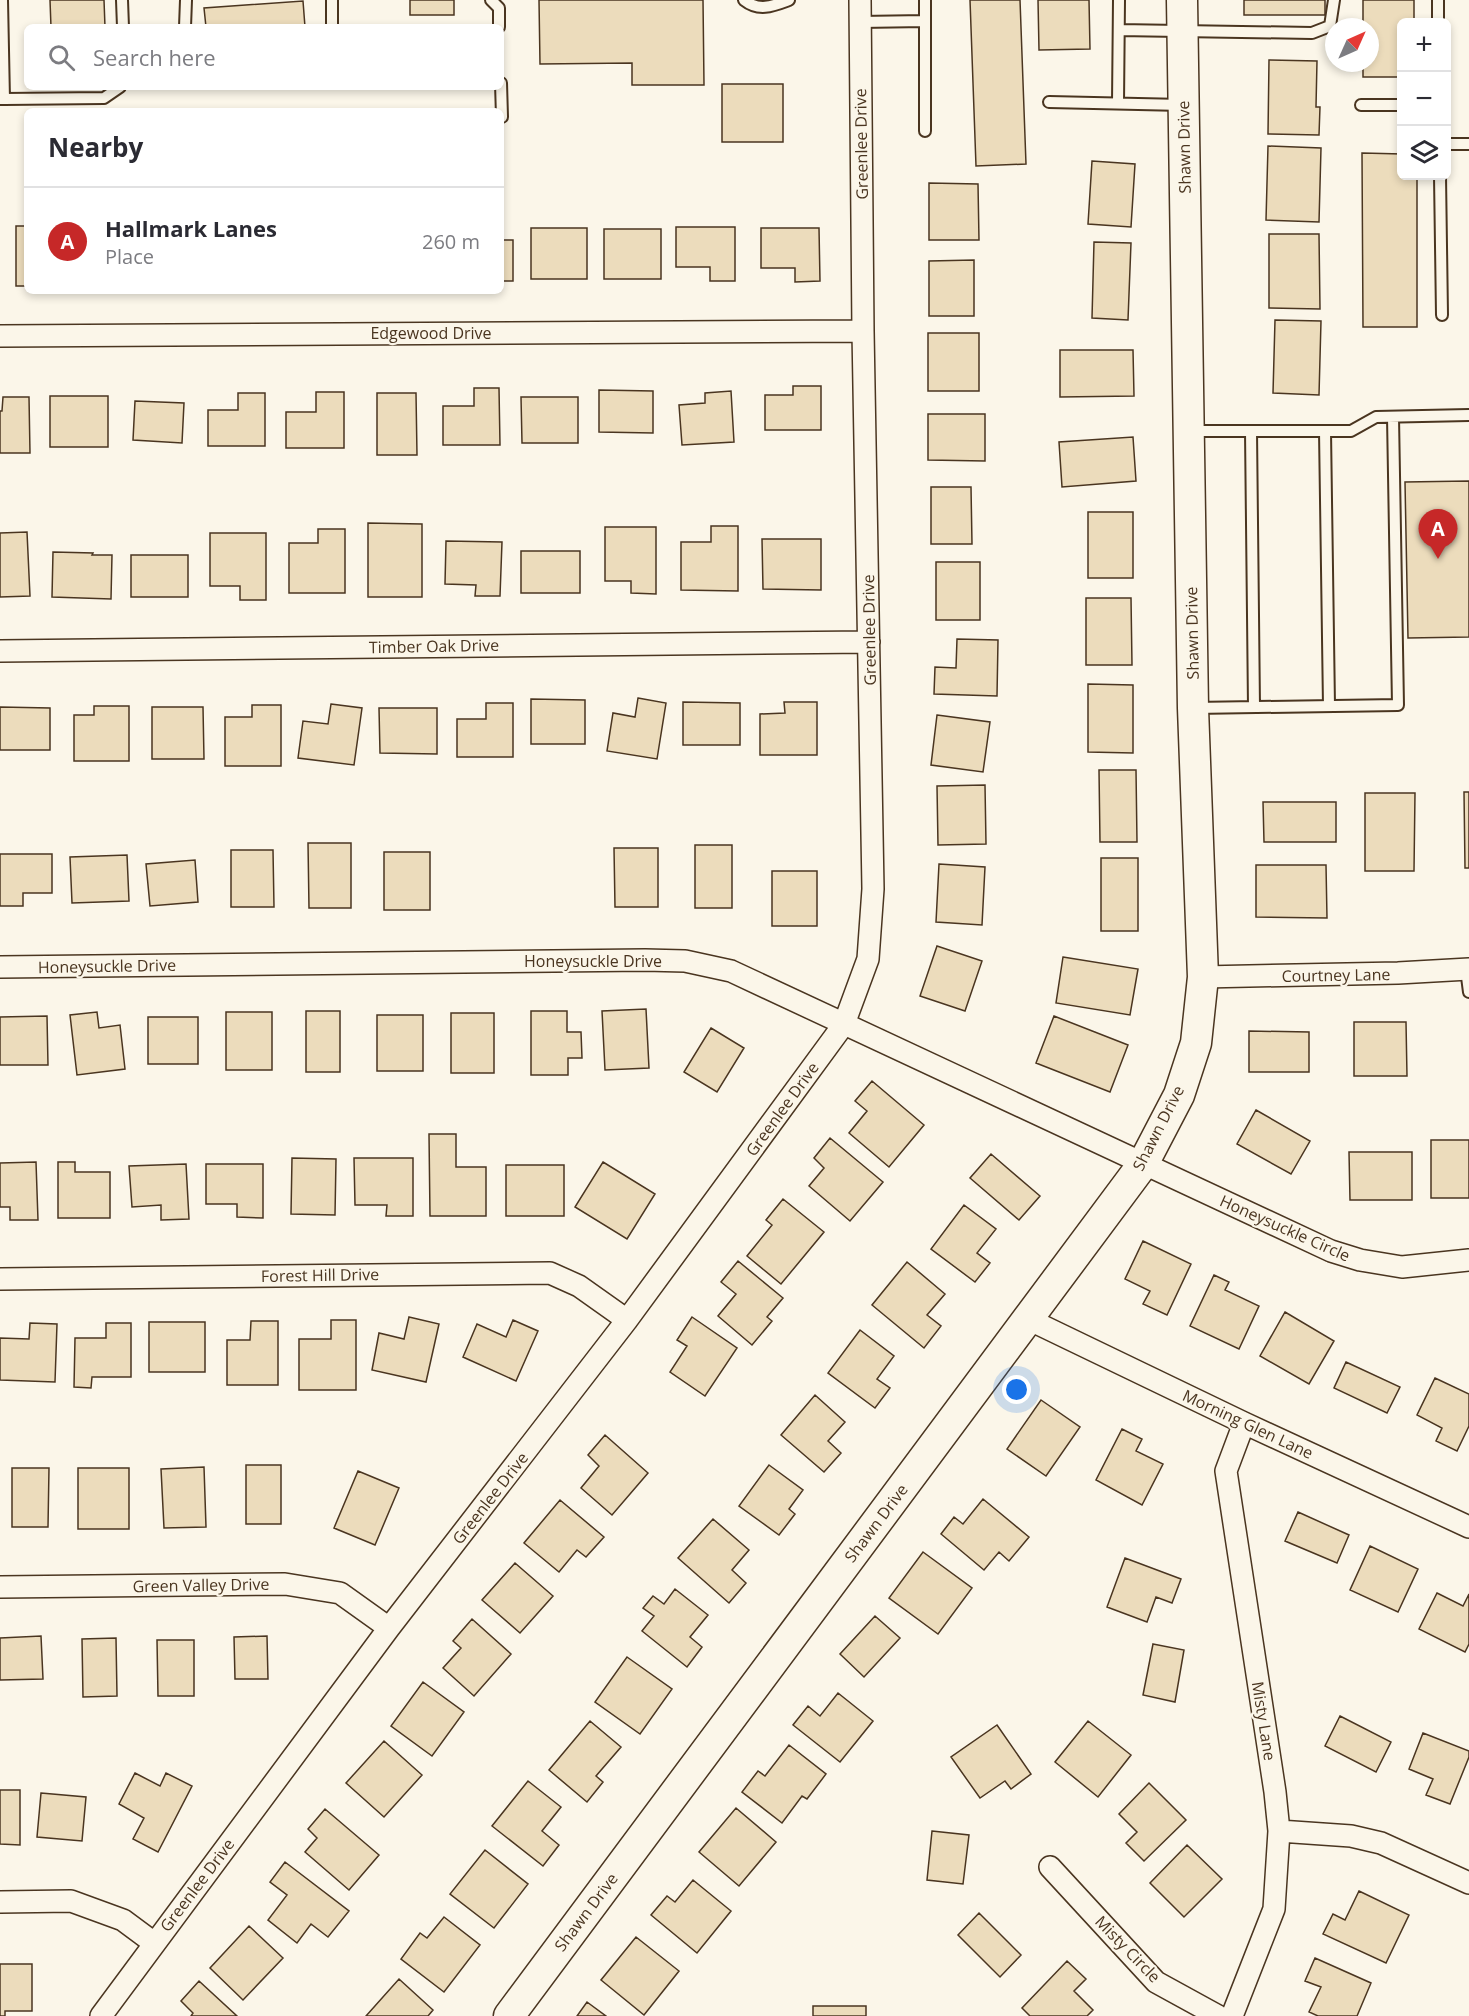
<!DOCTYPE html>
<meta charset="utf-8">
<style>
body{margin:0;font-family:"Open Sans",sans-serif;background:#f2f2f3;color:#2b2b33}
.controls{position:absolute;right:18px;top:18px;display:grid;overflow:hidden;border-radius:9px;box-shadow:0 3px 9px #0003}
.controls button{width:54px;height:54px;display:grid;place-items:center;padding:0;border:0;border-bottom:2px solid #e1e1e2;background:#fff;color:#2b2b33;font:30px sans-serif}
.compass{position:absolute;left:1325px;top:18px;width:54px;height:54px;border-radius:50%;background:#fff;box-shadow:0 3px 9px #0003;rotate:45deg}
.you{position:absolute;left:1017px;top:1390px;width:21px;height:21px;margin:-15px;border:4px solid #fff;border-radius:50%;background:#1a73e8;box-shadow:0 0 0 9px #1a73e833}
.badge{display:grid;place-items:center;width:39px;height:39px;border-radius:50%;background:#c62828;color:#fff;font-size:20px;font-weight:700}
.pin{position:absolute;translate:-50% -50px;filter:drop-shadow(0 2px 3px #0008)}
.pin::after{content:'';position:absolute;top:32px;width:21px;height:18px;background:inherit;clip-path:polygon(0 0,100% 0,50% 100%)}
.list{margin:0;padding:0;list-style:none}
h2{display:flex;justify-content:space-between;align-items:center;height:78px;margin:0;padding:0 24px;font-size:26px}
h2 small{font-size:20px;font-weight:400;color:#7c7c81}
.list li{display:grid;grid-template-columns:39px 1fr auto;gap:18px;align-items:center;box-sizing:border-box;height:108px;padding:0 24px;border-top:2px solid #e1e1e2}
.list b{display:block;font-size:22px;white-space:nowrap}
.list p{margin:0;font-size:20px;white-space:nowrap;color:#7c7c81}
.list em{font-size:20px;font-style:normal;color:#7c7c81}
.icon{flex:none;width:33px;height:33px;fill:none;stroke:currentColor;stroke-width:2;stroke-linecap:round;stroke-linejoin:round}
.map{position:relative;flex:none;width:1469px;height:2016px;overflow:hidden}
.search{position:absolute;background:#fff;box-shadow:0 3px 9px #0003;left:24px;top:24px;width:480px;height:66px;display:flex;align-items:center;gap:15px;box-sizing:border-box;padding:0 21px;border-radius:9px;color:#7c7c81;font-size:22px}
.panel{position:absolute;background:#fff;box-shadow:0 3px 9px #0003;left:24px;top:108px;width:480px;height:186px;border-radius:9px}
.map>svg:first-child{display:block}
</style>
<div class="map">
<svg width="1469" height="2016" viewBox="0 0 1469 2016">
<rect width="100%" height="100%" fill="#fbf6e9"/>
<path fill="#ecdcbc" stroke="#4a3520" stroke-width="1.5" d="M50 0H104L105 27H51Z
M410 0H454V15H410Z
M539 0H703L704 85H632V63L540 64Z
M970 0H1020L1026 164 976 166Z
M1038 0H1089L1090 49 1039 50Z
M1244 0H1325V15H1244Z
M1363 0H1414V22H1402V77H1363V63H1370V27H1363Z
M303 1 305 27H206L204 8Z
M1269 60 1317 61 1316 107H1320L1319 135 1268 134Z
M722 84H783V142H722Z
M1268 146 1321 148 1319 222 1266 220Z
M1362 153 1402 154V176H1417V327H1363Z
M1092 161 1135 164 1131 227 1088 224Z
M929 183 978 184 979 240H929Z
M16 226H27V286H16Z
M676 227H735V281H710V267H676Z
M531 228H587V279H531Z
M761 228H819L820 281 795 282V268H761Z
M604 229H661V279H604Z
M1269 234H1319L1320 309 1269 308Z
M501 240H513V281H501Z
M1094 242 1131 243 1128 320 1092 318Z
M974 260V316H929V261Z
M1275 320 1321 321 1319 395 1273 393Z
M928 333H979V391H928Z
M1060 350H1133L1134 396 1060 397Z
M793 386H821V430H765V395H793Z
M474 388H499L500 445H443V406H474Z
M599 390 653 391V433L599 432Z
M731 391 734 442 682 445 679 405 705 403V393Z
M316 392H344V448H286V412H316Z
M238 393H265V446H208V410H238Z
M377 393H416L417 455H377Z
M50 396H108V447H50Z
M3 397H29L30 453H0V411H2Z
M521 397H578V443H522Z
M135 401 184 403 182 443 133 440Z
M928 414H985V461L928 460Z
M1133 437 1136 481 1062 487 1059 442Z
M1469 481V637L1408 638 1405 482Z
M931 487H971L972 544H931Z
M1088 512H1133V578H1088Z
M368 523 422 524V597H368Z
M711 526H738V591L681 590V542H711Z
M605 527H656V594L631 593V581H605Z
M318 529H345V593H289V543H318Z
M27 532 30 596 0 597V533Z
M210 533H266V600H240V586H210Z
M762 539H821V590L763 589Z
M446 541 502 542 500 596H475L476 585 445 584Z
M521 551H580V593H521Z
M53 552 93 553 92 555H112L111 599 52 597Z
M131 555H188V597H131Z
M936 562H980V620H936Z
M1086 598H1131L1132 665H1086Z
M957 639 998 640 997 696 934 694 935 667 956 668Z
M1088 684 1133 685V753L1088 752Z
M638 698 666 703 657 759 607 751 613 713 635 717Z
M531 699 585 700V744H531Z
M683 702 740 703V745H683Z
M784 702H817V755H760V714L785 713Z
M486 703H513V757H457V719H486Z
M331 704 362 708 354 765 298 758 303 721 328 724Z
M252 705H281V766H225V717H252Z
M94 706H129V761H74V715H94Z
M0 707 50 708V750H0Z
M152 707H203L204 759H152Z
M379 708H437V754L380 753Z
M937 715 990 722 983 772 931 765Z
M1099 770H1136L1137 842H1100Z
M985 785 986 844 938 845 937 786Z
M1464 792H1469V868H1465Z
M1365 793H1415L1414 871H1365Z
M1263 802H1336V842H1264Z
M308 843H351V908H309Z
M695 845H732V908H695Z
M614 848H658V907H615Z
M231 850H273L274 907H231Z
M384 852H430V910H384Z
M0 854H52V893H23V906H0Z
M127 855 129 901 72 903 70 857Z
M1101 858H1138V931H1101Z
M195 860 198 902 150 906 146 864Z
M939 864 985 867 982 925 936 922Z
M1256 865H1326L1327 918 1256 917Z
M772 871H817V926H772Z
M937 946 982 961 965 1011 920 996Z
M1063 957 1138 969 1130 1015 1056 1003Z
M646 1009 649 1068 605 1070 602 1011Z
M306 1011H340V1072H306Z
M531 1011H567V1032H581L582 1058H568V1075H531Z
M97 1012 99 1028 120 1025 125 1069 77 1075 70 1015Z
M226 1012H272V1070H226Z
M451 1013H494V1073H451Z
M377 1015H423V1071H377Z
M47 1016 48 1065H0V1017Z
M1054 1016 1128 1045 1110 1092 1036 1063Z
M148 1017H198V1064H148Z
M1354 1022H1406L1407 1076H1354Z
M711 1028 744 1048 717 1092 684 1072Z
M1249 1031 1309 1032V1072H1249Z
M872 1081 924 1125 889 1167 849 1133 867 1111 855 1101Z
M1256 1110 1310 1141 1291 1174 1237 1144Z
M429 1134H456V1167H486V1216H430Z
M830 1138 883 1182 850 1221 809 1186 824 1168 814 1158Z
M1431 1140H1469V1198H1431Z
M1349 1152H1412V1200H1350Z
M991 1154 1040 1196 1019 1220 970 1178Z
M292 1158 336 1159 335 1215 291 1214Z
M354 1158H413V1216H386L387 1205H355Z
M36 1162 38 1220H10V1207H0V1163Z
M58 1162H75V1172H110V1218H58Z
M603 1162 655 1194 627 1239 575 1207Z
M186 1164 189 1219 161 1220V1205L132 1207 129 1166Z
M206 1164H263V1218L237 1217V1204H206Z
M506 1165H564V1216H506Z
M783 1199 824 1232 781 1284 747 1256 772 1225 766 1220Z
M964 1205 996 1229 977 1253 990 1263 975 1282 931 1249Z
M1143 1241 1191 1264 1167 1315 1143 1304 1150 1291 1125 1279Z
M738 1261 783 1298 767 1317 772 1321 752 1345 718 1316 736 1294 721 1282Z
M907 1262 945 1294 927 1315 941 1326 924 1348 872 1305Z
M1214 1275 1229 1282 1225 1290 1259 1306 1239 1349 1190 1326Z
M1285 1312 1334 1341 1309 1384 1260 1356Z
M409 1317 439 1324 426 1382 372 1370 379 1333 404 1339Z
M692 1317 737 1348 705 1396 670 1372 687 1346 677 1340Z
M331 1320H356V1390H299V1339H331Z
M513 1320 538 1331 516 1381 463 1357 477 1324 506 1337Z
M251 1321H278V1385H227V1340H250Z
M149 1322H205V1372H149Z
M30 1323 57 1324 55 1382 0 1380V1338L29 1339Z
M106 1323H131V1377H92L91 1388 74 1387 75 1338H106Z
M860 1330 894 1356 877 1379 890 1388 875 1408 828 1373Z
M1346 1362 1400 1387 1387 1413 1334 1388Z
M1435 1378 1469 1394V1426L1457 1451 1436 1441 1442 1428 1417 1415Z
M815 1395 845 1422 828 1441 841 1453 824 1472 781 1435Z
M1041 1400 1080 1427 1046 1476 1007 1449Z
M1122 1429 1142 1439 1136 1451 1163 1464 1142 1505 1096 1480Z
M605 1435 648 1473 612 1515 581 1488 599 1466 588 1455Z
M246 1465H281V1524H246Z
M769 1465 803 1490 789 1509 795 1514 779 1535 739 1506Z
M204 1467 206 1527 164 1528 161 1469Z
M12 1468H49L48 1527H12Z
M78 1468H129V1529H78Z
M358 1471 399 1488 375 1545 334 1528Z
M983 1499 1029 1537 1009 1561 999 1552 984 1570 941 1534 954 1517 963 1524Z
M560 1500 604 1537 586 1557 577 1550 559 1572 524 1543Z
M1298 1512 1349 1535 1337 1563 1285 1541Z
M713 1519 749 1550 732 1570 746 1583 729 1603 678 1558Z
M1370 1546 1418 1569 1398 1612 1350 1590Z
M923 1552 972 1588 938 1634 889 1598Z
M1125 1558 1181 1579 1172 1603 1156 1597 1147 1622 1107 1607Z
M515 1563 553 1596 520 1633 482 1600Z
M675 1589 708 1615 690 1637 702 1647 687 1667 642 1631 654 1616 643 1608 653 1596 664 1604Z
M1437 1593 1463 1606 1469 1594V1644L1465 1652 1419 1629Z
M875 1616 900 1638 864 1677 840 1654Z
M472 1619 511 1654 474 1696 443 1668 461 1648 453 1641Z
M41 1636 43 1679 0 1680V1638Z
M267 1636 268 1679H235L234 1637Z
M116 1638 117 1696 83 1697 82 1639Z
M157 1640H194V1696H158Z
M1153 1644 1184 1650 1175 1702 1143 1695Z
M627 1657 672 1689 640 1734 595 1702Z
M423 1682 464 1712 432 1756 391 1726Z
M838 1693 873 1721 840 1762 793 1725 808 1706 820 1716Z
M1340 1716 1391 1742 1376 1772 1325 1746Z
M590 1721 621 1747 596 1776 603 1782 587 1802 549 1770Z
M1088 1721 1131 1755 1098 1797 1055 1762Z
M997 1725 1031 1774 1011 1789 1005 1781 980 1798 951 1757Z
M1423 1733 1469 1751V1757L1450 1804 1426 1795 1433 1779 1409 1769Z
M384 1741 422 1775 384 1817 346 1783Z
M789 1745 826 1774 807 1799 802 1796 782 1823 742 1792 758 1771 765 1776Z
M135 1773 160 1786 166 1773 192 1786 158 1852 133 1839 144 1818 119 1804Z
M528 1781 561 1807 542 1831 559 1845 543 1866 492 1826Z
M1149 1783 1186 1820 1144 1861 1126 1843 1137 1832 1119 1814Z
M0 1790H20V1845L0 1844Z
M41 1793 86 1797 82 1841 37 1837Z
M736 1808 776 1842 739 1886 699 1852Z
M325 1809 379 1855 349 1890 305 1852 317 1838 308 1829Z
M932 1831 969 1835 963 1884 927 1880Z
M1187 1845 1222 1879 1184 1917 1150 1883Z
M485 1850 528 1884 494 1928 450 1894Z
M285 1862 349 1911 328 1937 311 1924 297 1943 268 1920 287 1895 270 1882Z
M693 1880 731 1911 697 1953 651 1915 667 1896 675 1902Z
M1359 1891 1409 1915 1386 1963 1323 1934 1333 1914 1345 1920Z
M979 1913 1021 1955 1000 1977 958 1935Z
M444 1917 480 1945 444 1992 401 1959 420 1933 427 1938Z
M249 1926 283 1958 243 2000 210 1968Z
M636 1937 679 1971 644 2015 601 1980Z
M1315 1958 1371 1983 1357 2016H1318L1309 2012 1321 1987 1305 1981Z
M1067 1961 1086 1979 1074 1991 1093 2010 1087 2016H1030L1022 2008Z
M0 1964H32V2011H5V2016H0Z
M399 1979 433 2010 428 2016H366Z
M199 1981 237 2016H191L193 2013 181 2001Z
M587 2002 606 2016H577Z
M813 2006H866V2016H813Z"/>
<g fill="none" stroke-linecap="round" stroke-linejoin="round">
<defs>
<path id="lane" d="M122 0 123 27
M332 0V27
M491 0 499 8V27
M744 0C759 12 773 6 789 0
M1438 0V22
M860 22 925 21
M185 27 186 0
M1119 30 1312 33 1330 26 1334 0
M501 83 502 117
M0 99H4L2 0
M4 99 104 98 120 87
M1049 102 1183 105
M1118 103 1119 0
M1361 105H1402
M925 131V0
M1446 144H1469
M1440 176 1442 315
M1191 431H1351L1376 417 1469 415
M1251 431 1254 707
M1325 431 1329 706
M1194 708 1398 705 1393 417
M1466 969 1469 992"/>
<path id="street" d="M0 336 863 331
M0 651 869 642
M0 967 645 960 685 961 731 971 1331 1251 1360 1260 1402 1267 1469 1260
M1203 977 1398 973 1469 969
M0 1279 550 1273 579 1286 627 1320
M1028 1319 1244 1423 1469 1527
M0 1587 285 1584 340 1593 389 1628
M1279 1831 1351 1836 1381 1843 1469 1883
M1050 1867 1156 1982 1218 2016
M0 1902 71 1901 123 1920 154 1943
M101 2016 389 1628 627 1320 844 1024 868 959 873 889 863 331 860 0
M1232 2016 1274 1909 1279 1831 1275 1792 1226 1471 1244 1423"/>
<path id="secondary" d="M509 2016 1143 1164 1179 1095 1196 1043 1203 977 1193 708 1182 0"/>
</defs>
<use href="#lane" stroke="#4a3520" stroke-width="14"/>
<use href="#street" stroke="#4a3520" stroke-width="24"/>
<use href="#secondary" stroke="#4a3520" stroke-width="33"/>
<use href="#lane" stroke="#fbf6e9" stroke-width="10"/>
<use href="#street" stroke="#fbf6e9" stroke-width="21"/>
<use href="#secondary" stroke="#fbf6e9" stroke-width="30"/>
</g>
<g text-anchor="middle" stroke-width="4.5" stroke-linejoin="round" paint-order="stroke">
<g font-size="16" fill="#4a3520" stroke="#fbf6e9">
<text transform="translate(861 144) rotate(-91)" y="6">Greenlee Drive</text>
<text transform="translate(1184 147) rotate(-91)" y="6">Shawn Drive</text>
<text x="431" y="339">Edgewood Drive</text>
<text transform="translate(869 630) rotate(-91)" y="6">Greenlee Drive</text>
<text transform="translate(1192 633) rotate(-91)" y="6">Shawn Drive</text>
<text transform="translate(434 646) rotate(-1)" y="6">Timber Oak Drive</text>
<text x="593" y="967">Honeysuckle Drive</text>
<text transform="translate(107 966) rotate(-1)" y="6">Honeysuckle Drive</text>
<text transform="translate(1336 975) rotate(-1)" y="6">Courtney Lane</text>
<text transform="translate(782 1109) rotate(-54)" y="6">Greenlee Drive</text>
<text transform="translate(1158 1128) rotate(-63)" y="6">Shawn Drive</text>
<text transform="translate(1285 1228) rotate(24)" y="6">Honeysuckle Circle</text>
<text transform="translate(320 1275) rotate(-1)" y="6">Forest Hill Drive</text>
<text transform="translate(1248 1424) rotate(25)" y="6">Morning Glen Lane</text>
<text transform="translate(490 1498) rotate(-52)" y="6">Greenlee Drive</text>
<text transform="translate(876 1523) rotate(-53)" y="6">Shawn Drive</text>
<text transform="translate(201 1585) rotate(-1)" y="6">Green Valley Drive</text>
<text transform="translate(1264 1721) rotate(81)" y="6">Misty Lane</text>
<text transform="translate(197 1885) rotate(-53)" y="6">Greenlee Drive</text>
<text transform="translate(586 1912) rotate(-53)" y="6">Shawn Drive</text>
<text transform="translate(1128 1949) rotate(46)" y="6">Misty Circle</text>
</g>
</g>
</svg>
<div class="controls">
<button>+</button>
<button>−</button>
<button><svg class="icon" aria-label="layers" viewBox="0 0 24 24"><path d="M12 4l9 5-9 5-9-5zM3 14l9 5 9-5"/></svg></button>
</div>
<svg class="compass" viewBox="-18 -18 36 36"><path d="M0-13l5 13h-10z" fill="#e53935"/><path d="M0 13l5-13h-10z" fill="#7c7c81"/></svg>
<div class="you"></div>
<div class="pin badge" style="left:1438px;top:559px">A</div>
<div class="search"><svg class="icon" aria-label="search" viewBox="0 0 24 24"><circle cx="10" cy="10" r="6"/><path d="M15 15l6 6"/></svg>Search here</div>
<section class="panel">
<h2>Nearby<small></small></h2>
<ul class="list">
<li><span class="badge">A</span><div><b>Hallmark Lanes</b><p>Place</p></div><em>260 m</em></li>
</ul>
</section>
</div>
